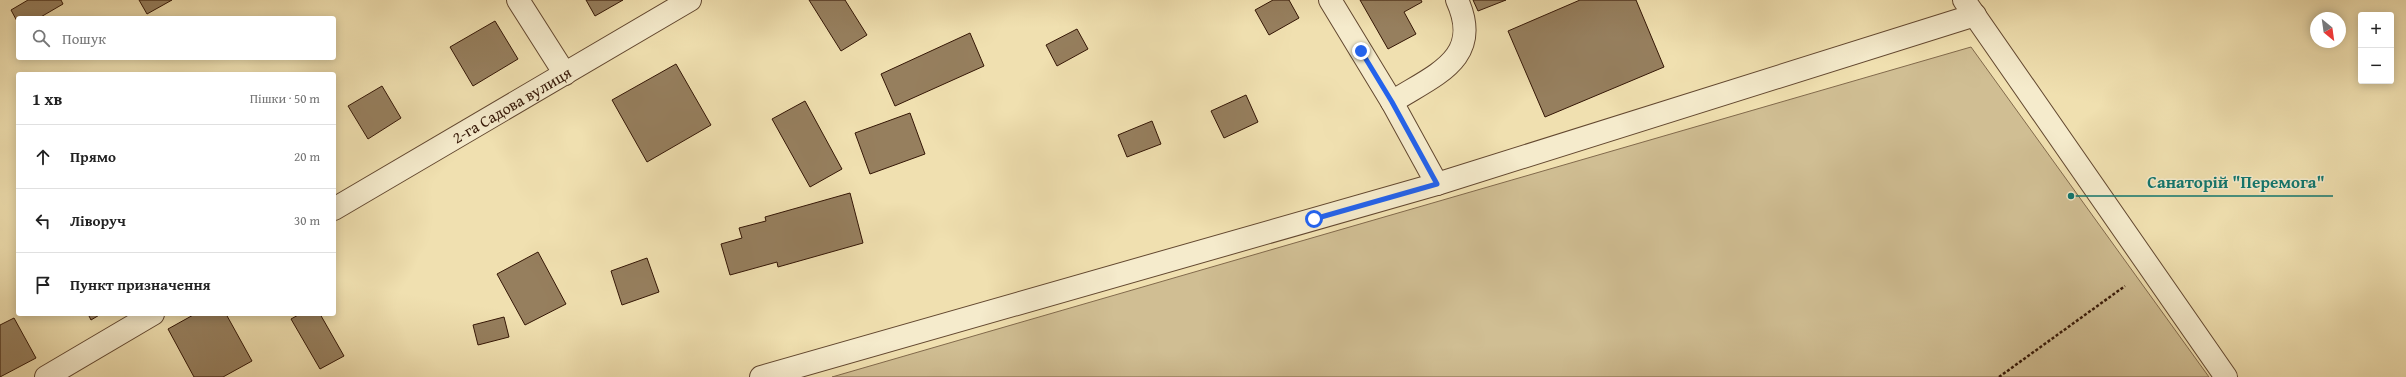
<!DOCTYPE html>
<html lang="uk">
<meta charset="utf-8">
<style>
body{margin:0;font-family:"Gentium Book Plus",serif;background:#f6f6f6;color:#222}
.controls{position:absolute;right:12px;top:12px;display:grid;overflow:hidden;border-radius:4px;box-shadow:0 2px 10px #0003}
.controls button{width:36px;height:36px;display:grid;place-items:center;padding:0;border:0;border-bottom:1px solid #e0e0e0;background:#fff;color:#222;font:20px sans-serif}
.compass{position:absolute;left:2310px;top:12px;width:36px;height:36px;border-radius:50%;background:#fff;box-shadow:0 2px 10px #0003;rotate:151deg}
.stop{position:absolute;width:12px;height:12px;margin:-9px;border:3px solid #2563eb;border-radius:50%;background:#fff}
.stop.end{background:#2563eb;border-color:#fff;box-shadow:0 1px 4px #0008}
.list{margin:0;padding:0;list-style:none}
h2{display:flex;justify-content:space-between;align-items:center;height:52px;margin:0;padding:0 16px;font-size:17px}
h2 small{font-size:13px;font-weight:400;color:#767676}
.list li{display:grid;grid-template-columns:26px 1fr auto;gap:12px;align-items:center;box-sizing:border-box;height:64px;padding:0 16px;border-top:1px solid #e0e0e0}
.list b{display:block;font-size:15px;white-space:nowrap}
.list em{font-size:13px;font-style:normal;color:#767676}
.icon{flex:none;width:22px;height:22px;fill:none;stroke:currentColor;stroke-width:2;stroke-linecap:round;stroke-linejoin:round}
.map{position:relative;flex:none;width:2406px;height:377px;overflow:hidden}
.search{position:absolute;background:#fff;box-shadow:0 2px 10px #0003;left:16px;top:16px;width:320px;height:44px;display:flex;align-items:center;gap:10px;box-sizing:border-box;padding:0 14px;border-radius:4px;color:#767676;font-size:15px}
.panel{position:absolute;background:#fff;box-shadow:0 2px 10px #0003;left:16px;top:72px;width:320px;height:244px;border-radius:4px}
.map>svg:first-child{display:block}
</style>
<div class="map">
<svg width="2406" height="377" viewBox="0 0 2406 377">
<rect width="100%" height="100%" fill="#f0e0b0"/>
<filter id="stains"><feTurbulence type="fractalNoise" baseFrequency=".005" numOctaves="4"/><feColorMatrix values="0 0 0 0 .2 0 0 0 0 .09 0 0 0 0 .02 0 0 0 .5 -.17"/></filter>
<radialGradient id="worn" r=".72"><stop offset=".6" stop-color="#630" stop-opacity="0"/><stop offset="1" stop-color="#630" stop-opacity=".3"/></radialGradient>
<path fill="#d0be93" stroke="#826a4c" d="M1971 47 2209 377H832Z"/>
<path fill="#967f5e" stroke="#341605" d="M28 0H61L63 4 39 18H18V23L11 10Z
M139 0H172L147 14Z
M586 0H623L595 16Z
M809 0H845L867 35 841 51Z
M1273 0H1289L1299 18 1269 35 1255 10Z
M1360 0H1421L1422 2 1404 12 1416 34 1388 49Z
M1473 0H1506L1478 11Z
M1580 0H1636L1664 67 1545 117 1508 31Z
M495 21 518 59 473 86 450 47Z
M1077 29 1088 49 1057 66 1046 45Z
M970 33 984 66 895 106 881 74Z
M676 64 711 125 647 162 612 100Z
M382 86 401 118 368 139 348 106Z
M1246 95 1258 122 1224 138 1211 111Z
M805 101 842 169 810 187 772 119Z
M910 113 925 154 870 174 855 133Z
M1152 121 1161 144 1127 157 1118 135Z
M850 193 863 243 778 267 777 262 730 275 721 244 742 238 739 228 766 221 765 217Z
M538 252 566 304 525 325 497 274Z
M647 258 659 292 622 305 611 271Z
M88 314H101L91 320Z
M195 314H226L252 361 223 377H194L168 329Z
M300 314H320L344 356 320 369 291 319Z
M504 317 509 337 478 345 473 325Z
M14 318 36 358 0 377V325Z"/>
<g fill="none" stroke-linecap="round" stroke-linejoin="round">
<defs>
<g id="minor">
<path d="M518 0 565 74"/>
<path d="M1330 0 1392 102 1437 184"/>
<path d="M1964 0 2226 377"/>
<path d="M1392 102C1434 75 1484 59 1457 0"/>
<path id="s1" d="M334 209 690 0"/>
<path d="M46 377 153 314"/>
<path d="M761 377 1437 184 1975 15"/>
</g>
</defs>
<use href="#minor" stroke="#634830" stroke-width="24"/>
<path stroke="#341605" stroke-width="2.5" stroke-dasharray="3 2" stroke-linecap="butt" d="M1999 377 2125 286"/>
<use href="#minor" stroke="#f5ebcc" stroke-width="22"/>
</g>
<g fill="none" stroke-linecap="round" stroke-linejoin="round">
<path stroke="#2563eb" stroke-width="5" d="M1314 219 1437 184 1392 102 1361 51"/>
</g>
<g text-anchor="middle" stroke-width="3" stroke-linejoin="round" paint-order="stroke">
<g font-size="16" fill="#341605" stroke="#f5ebcc">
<text dy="6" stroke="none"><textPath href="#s1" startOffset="206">2-га Садова вулиця</textPath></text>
</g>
</g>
<path fill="none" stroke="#0f766e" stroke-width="1.5" d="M2071 196L2139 196H2333"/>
<circle fill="#0f766e" stroke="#f5ebcc" stroke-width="1.5" cx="2071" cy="196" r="4"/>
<g font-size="17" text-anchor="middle" font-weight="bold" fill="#0f766e" stroke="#f5ebcc" stroke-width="3" stroke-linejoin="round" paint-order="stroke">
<text x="2236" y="188">Санаторій "Перемога"</text>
</g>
<rect width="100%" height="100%" filter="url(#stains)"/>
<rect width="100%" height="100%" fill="url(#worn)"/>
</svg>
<div class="controls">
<button>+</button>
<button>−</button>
</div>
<svg class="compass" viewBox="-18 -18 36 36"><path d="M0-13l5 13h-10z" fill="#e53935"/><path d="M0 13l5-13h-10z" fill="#767676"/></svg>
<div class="stop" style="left:1314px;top:219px"></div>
<div class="stop end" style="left:1361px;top:51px"></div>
<div class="search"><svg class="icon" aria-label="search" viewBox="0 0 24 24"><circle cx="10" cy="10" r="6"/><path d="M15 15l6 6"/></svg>Пошук</div>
<section class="panel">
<h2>1 хв<small>Пішки · 50 m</small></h2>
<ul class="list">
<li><svg class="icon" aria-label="ahead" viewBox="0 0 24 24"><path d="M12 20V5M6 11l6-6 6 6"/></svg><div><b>Прямо</b></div><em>20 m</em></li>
<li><svg class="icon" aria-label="left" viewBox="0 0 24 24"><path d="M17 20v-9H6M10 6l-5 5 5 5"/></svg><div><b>Ліворуч</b></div><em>30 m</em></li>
<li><svg class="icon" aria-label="arrive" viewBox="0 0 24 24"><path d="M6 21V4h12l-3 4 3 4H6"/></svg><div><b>Пункт призначення</b></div></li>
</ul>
</section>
</div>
